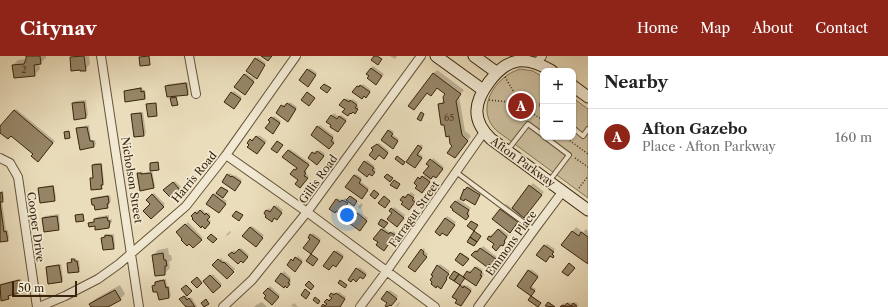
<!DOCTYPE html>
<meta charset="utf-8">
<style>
body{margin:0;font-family:"Libre Caslon Text",serif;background:#f2f2f2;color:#222}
.controls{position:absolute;right:12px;top:12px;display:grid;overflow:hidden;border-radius:8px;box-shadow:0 1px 3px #0004}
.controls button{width:36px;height:36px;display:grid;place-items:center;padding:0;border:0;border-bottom:1px solid #e0e0e0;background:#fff;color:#222;font:20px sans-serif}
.scale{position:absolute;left:12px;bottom:10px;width:65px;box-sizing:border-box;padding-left:4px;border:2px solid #3a250c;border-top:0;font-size:11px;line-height:14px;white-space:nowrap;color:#3a250c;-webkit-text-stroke:3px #f1e9d3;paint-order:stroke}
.you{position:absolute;left:347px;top:159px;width:14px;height:14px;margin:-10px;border:3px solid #fff;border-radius:50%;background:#1a73e8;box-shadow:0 0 0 6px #1a73e833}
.badge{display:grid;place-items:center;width:26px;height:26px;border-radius:50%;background:#8f2418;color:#fff;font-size:13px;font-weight:700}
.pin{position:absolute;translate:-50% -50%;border:2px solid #fff;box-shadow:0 1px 4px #0006}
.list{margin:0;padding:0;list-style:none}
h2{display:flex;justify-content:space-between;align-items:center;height:52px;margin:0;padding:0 16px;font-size:17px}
h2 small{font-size:13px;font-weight:400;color:#767676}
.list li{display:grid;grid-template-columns:26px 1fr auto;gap:12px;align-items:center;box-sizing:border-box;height:56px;padding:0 16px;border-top:1px solid #e0e0e0}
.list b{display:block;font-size:15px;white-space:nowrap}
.list p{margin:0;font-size:13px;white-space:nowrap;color:#767676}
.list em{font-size:13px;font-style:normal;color:#767676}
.map{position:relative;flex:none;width:588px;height:251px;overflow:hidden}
header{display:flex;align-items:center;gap:24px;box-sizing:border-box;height:56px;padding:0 20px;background:#8f2418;color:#fff}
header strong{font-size:19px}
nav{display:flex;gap:22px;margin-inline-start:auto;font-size:14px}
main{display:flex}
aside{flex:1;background:#fff}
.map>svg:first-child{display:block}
</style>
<header>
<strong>Citynav</strong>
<nav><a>Home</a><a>Map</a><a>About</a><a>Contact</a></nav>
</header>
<main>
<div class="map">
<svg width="588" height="251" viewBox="0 0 588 251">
<rect width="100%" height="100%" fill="#eaddbb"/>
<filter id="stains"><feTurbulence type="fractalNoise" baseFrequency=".005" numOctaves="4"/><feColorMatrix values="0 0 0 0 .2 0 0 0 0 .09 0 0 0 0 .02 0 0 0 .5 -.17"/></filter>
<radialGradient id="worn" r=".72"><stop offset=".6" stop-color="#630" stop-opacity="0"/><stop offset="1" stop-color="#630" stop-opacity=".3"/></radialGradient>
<path fill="#ccbe9d" stroke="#837254" d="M520 13 533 15 543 21V81H573V42L588 53V142L497 75C474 54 494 21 520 13Z"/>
<path fill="#0003" d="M27 0H46V2L39 8 40 13 34 19 13 9 18 4 27 3Z
M72 0H89L90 8 85 14 71 1Z
M390 0H397L395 3Z
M258 1 266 7 259 20 256 3Z
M373 10 384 18 378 25 367 18Z
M310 12 317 17 309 27 300 24Z
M437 14 464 34 459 40 465 75 471 80 459 97 444 68 439 49 444 44 446 38 437 31 427 37 414 53 433 18Z
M246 17 255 23 245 38 244 19Z
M188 26 189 36 187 38 176 39 177 48 172 42 174 39 166 30 168 28Z
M363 28 371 34 368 39 357 31 359 29 361 30Z
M142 31 143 34H145L146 40 145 42 125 36 127 34Z
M234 35 242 41 236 50 226 46Z
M347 42 351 45 353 43 358 47 356 49 359 51 356 55H353L346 53 345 44Z
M86 44 88 59 86 61 73 47 75 45Z
M290 46 297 51 289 62 282 50 284 48 286 50Z
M519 49a3 3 0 1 1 6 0a3 3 0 1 1-6 0Z
M16 53 55 85 40 102 11 79 0 75V72Z
M143 56 146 77 144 79 132 59 134 57Z
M334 57 339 61 341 59 347 63 339 73 328 65Z
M274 60 281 65 274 74 272 66V62Z
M89 69 91 84H95L96 88 94 90 77 73 79 71Z
M320 69 334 80 332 83 335 85 331 90 318 71Z
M390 73 394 76 392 78 399 83 393 91 388 75Z
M259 79 267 85 258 95 249 87 253 82 255 84Z
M379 87 389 95 384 101 373 92Z
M421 88 423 90 418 97 423 100 416 109 408 106Z
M290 93 310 107 305 113 307 115 305 117 309 120 302 129 299 124 291 118 297 111 289 94Z
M320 94 325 98 319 106 309 102 315 95 317 96Z
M433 102 444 111 438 119H434L430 123 431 124 423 134 415 127 421 120 423 121 426 118Z
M367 104 375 110 373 111 376 113 373 117 365 106Z
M159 106V112L152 114 155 130 153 132 138 118 142 115 143 117 152 115 151 108Z
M95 107H102L104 126 101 132 91 123 93 121V109Z
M230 117 234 120 235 119 242 124 237 132 228 119Z
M356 118 362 122 360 125 369 132 363 140 355 120Z
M175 125 181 131 171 141 165 134Z
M533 127 544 136 527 158 523 160 510 175 494 163 506 148 513 153Z
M54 129 56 142 54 144 39 133 41 131Z
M470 130 482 137 476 145 464 134Z
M222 131 228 134 222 142 227 145 221 154 214 139 215 137 217 138Z
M3 135 4 143 2 145 6 174H8L9 182 7 184 0 185V136Z
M411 136 415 139 413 142 416 144 410 151 404 145 403 141 405 139 407 141Z
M154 137 165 148 151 162 152 148 148 144Z
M110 139 111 144 108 151 92 143 94 141Z
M351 140 357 144 353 148 349 145 346 150 348 151 346 153H330L338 142 343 145 345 142 348 144Z
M458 143 471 152 468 156 470 158 468 161 452 151Z
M361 147 363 149 360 153 358 151Z
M276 149 283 154 279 161 265 157 269 152 272 155Z
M394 151 405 159 399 168 393 156 391 155Z
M202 153 207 158 208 156 211 159 208 162 211 165 205 171 192 160 197 154 200 156Z
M359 156 368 162 362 171 357 158Z
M59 158 60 171 58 173 43 162 45 160Z
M109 159V164L112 163V165L109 171 89 167 95 165 97 161Z
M447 160 456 166 449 177 436 176Z
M383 163 388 166 384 172 391 177 393 175 396 177 385 192 379 186 381 173 384 171 379 168Z
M188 166 203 182 193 191 177 176Z
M252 170 264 179 258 188 250 172Z
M576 171 583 176 586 173 588 175V207L563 188Z
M500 172 509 179 505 183 506 184 504 187 495 188 488 183 492 178 494 180Z
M230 175 231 176 227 180 226 179Z
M313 177 321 183 312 195 311 183 309 182Z
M108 178H114L115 190 114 192 102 182Z
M547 188 555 193 548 203 538 199Z
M483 190 497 201 492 207 473 199 477 193 479 195Z
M168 192 169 199H171L172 204 169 206 170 212 164 218 153 199 158 194Z
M241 192 249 199 243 205 230 199 234 194 237 197Z
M424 192 425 194 424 195 428 198 417 213 422 194Z
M337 194 344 199 338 208 325 209Z
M462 197 469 202 463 209 456 204Z
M298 200 303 204 297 213 292 204 294 202 295 203Z
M74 202H76V204H79L80 213 78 215 68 207 73 205Z
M221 202 225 206 226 205 235 213 227 222 214 209Z
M61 208 63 223 61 225 47 212 48 210Z
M440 208 450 215 447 220 448 221 442 229 432 218Z
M477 210 483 214 481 216 484 218 478 227 465 221 450 222 455 215 464 221 470 214 473 216Z
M359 211 367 217 365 220H360L349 224Z
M531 213 539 219 531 230 536 233 533 237 518 230Z
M284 215 291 222 289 224 291 226 287 230 276 225Z
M213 218 222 228 213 235 204 225Z
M21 223 24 234 22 235 9 239 10 240 8 242 2 244 0 228Z
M166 223 167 230H169L171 240 169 241 153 230 158 224Z
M462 228 466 230 467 229 472 233 463 247 460 230Z
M120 229 125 238 120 243 106 251H92L90 248 95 243Z
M187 229 192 234 186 239 189 243 191 241 197 250 196 251H187L183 241 187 238 182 233Z
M270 230 280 239 272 248 264 237Z
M390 234 398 240 393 247H388V236Z
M334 236 336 238 339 236 346 241 341 249 342 250 341 251H322L329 242 332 244 333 242 330 240Z
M532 240 541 246 538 250 530 244Z
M262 246 267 251H254L256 249Z
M399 246 400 247 397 251 396 250Z
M549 246 556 251H548L546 250Z
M569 246 573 248 575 246 578 248 577 251H561L564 247 567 249Z
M294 247 298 251 291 250Z"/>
<path fill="#968567" stroke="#3a250c" d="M26 0H40L41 8 34 9 35 20 14 22 12 9 24 8 26 3Z
M84 0 86 15H80V14L71 15 70 1Z
M149 0 150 9 140 10 139 1Z
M261 0H272L268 5Z
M374 0H377L382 3 378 9 371 4Z
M255 2 265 9 257 23 246 15Z
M371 12 382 20 376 29 367 22 369 20 366 18Z
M307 13 316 19 308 31 299 24Z
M433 17 461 38 456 45 462 79 468 85 455 102 447 97 452 90 450 88 449 80 446 81 444 69H441L438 48 444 47 443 41 445 38 437 32 431 40 427 37 414 54 408 50Z
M244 18 254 26 245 39 234 31Z
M186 27 188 39 167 41 165 30Z
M324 28 331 32 327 37 320 32Z
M360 29 370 36 366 42 364 40 362 43 352 36 357 30 359 31Z
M141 32V36L144 35 145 43 125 46 124 35Z
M231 36 241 43 234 53 224 46Z
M307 36 315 42 309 50 301 44Z
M176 41 178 49 172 50 170 42Z
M344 43 349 46 350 44 357 49 355 52 358 53 355 58 353 56 351 58 350 57 348 60 342 56 345 53 339 49Z
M84 46 86 62 74 64 72 47Z
M517.5 50a3.5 3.5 0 1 1 7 0a3.5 3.5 0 1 1-7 0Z
M156 47 157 60 148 61 146 48Z
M287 47 296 53 288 66 276 57 281 49 284 51Z
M14 54 53 87 38 106 31 100 33 98 11 80 8 83 0 77V70Z
M421 56 424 58 421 65 417 63Z
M141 57 144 80 134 81 131 58Z
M331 59 337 63 339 60 346 65 338 76 330 71 331 69 326 66Z
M271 61 280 67 273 78 265 72 270 66 268 64Z
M317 70 333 82 331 85 334 87 329 93 311 79Z
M87 71 90 85H93L94 91 80 94 76 72Z
M388 74 393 78 391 80 398 85 393 93 381 84Z
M69 75 70 82 65 83 64 76Z
M256 80 265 87 257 98 247 91 249 89 247 87 250 83 252 85Z
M277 85 283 89 277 97 271 93Z
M377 88 388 97 384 103 379 99 375 104 369 99 373 94 371 92Z
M418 89 422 92 417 99 422 102 415 112 406 106Z
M288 94 309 109 304 116 306 117 304 120 308 122 300 132 295 128 298 124 290 118 294 113 296 114 297 112 282 101Z
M317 95 324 100 317 109 308 102 312 96 315 98Z
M397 100 405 106 403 109 395 103Z
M430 103 443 113 436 122 433 120 431 123 423 117 429 110 426 108Z
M364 105 374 112 372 114 375 116 372 120 369 118 367 121 358 114Z
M158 106 159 114 150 115V107Z
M101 108 103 129H101L102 133 91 134 90 122H93L92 109Z
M137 117H141V118L151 117 154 132 140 135Z
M227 118 231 121 232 120 241 126 235 135 222 126Z
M387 118 393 122 390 126 384 121Z
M354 119 361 124 359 127 368 134 362 143 345 131Z
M422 120 430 126 422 137 415 132 417 130 414 127 418 121 420 123Z
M394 124 400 128 397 133 390 129Z
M173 126 180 134 171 142 163 134Z
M529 129 542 139 524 162 512 152Z
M53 130 55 145 40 147 38 132Z
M221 131 228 135 223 142 216 137Z
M467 131 480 139 475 149 465 143 464 145 460 143 464 133 465 134Z
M374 134 379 138 375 143 370 139Z
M2 136 3 146H0L4 176 6 175 8 185 0 186V137Z
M152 138 164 151 151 163 143 155 150 148 146 144Z
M213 138 226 148 219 157 206 148Z
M408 138 414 142 412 144 415 146 409 154 401 148 403 146 400 144 403 140 405 142Z
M108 140 109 147 107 148 108 152 95 154 94 149H92L91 143Z
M350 140 357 145 354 150 346 144Z
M384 140 390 145 385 152 378 147Z
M336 143 340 146 342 144 348 147 344 152 347 153 344 156 342 155 340 157 336 155 335 157 329 153Z
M455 145 469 154 467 158 469 160 466 164 452 154 453 153 450 151Z
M274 150 282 157 277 164 274 162 272 166 265 161 266 160 264 157 266 154 270 156Z
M391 152 404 162 397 171 387 163 392 157 389 155Z
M500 153 518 166 510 177 492 163Z
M200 154 205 159 206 157 210 161 207 164 210 167 205 173 202 170 201 172 192 163 193 162 191 160 195 156 197 158Z
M236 155 243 159 239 165 232 160Z
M357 157 367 165 360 175 349 167Z
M83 158 84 165 76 166 75 159Z
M57 160 59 174 44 176 42 162Z
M107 161 108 165H110L109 172 95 174V170L89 171 88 167 94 166V163Z
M445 162 455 169 447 180 442 177 440 180 435 176Z
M381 163 388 167 384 172 378 168Z
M471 165 478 169 474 175 467 170Z
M185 168 202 184 193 192 189 188 187 190 181 184 182 183 176 176Z
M250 171 263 182 256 191 242 180Z
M381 173 389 178 390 176 395 179 384 195 376 189 378 186 373 183Z
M498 173 507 181 504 185 505 186 503 190 501 189 496 195 492 191 494 188 487 183 489 180 491 181Z
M474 175 481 180 477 186 470 181Z
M572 175 579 180 581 176 588 181V208L561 189Z
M211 178 217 183 213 187 207 182Z
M310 178 320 185 311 198 303 192 310 183 308 182Z
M105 179 112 180 114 193 103 194 101 182 105 181Z
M470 181 477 186 474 190 467 186Z
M544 189 554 196 552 198 554 200 553 202 550 200 546 206 536 199Z
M480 192 496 203 491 210 489 208 487 211 471 199 475 195 477 196Z
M239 193 248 201 243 207 241 205 238 208 228 199 232 196 234 198Z
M421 193 424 196 423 198 427 201 415 216 408 211Z
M334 195 343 201 336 211 333 209 329 214 323 210Z
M163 197 164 204H166L167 210H165V219L155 220 152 199Z
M460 197 469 203 463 210 455 204Z
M311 198 318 203 313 210 306 205Z
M295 201 302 206 295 216 287 209 291 203 293 205Z
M71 203H74L75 205H77L79 216 68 217 67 207 72 206Z
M218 203 223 207 224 206 234 216 227 223 212 209Z
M569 207 575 212 568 220 562 216Z
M59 209 62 226 48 228 46 211Z
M437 209 449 218 446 222 447 223 441 233 437 230 436 232 431 228 432 226 430 224 433 220 431 219Z
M475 211 482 216 480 219 482 220 476 230 463 221 467 215 470 217Z
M356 212 366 219 363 223 360 221 356 226 353 223 351 226 348 224Z
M528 214 538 221 530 232 535 235 531 240 517 230Z
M454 215 459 218 454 225 449 222Z
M281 217 290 224 288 227 290 228 287 232 285 230 284 232 275 225Z
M459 218 465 222 460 229 454 225Z
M210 219 221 230 213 237 203 225Z
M197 221 202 227 197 232 191 226Z
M19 224 22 236 8 240 9 243 1 245 0 229Z
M164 224 166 232 168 231 169 242 159 244 157 236H153L152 230 155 229V226Z
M340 224 347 229 345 232 338 227Z
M309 225 314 230 311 234 305 229Z
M186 229 192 235 187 240 181 233Z
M460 229 463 232 464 230 471 235 461 250 455 247 457 244 452 241Z
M268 232 279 241 272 249 264 242 266 240 263 237Z
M305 233 310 237 306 243 301 239Z
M115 234 121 244 108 251H91L89 248Z
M387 235 397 243 391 250 390 249 387 251 385 250 387 247 381 243Z
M331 237 334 239 336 237 345 243 340 251H321L323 248 325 250 327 248 324 246 327 243 329 245 332 242 329 240Z
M184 240 187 244 189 242 195 251H186L179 243Z
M531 240 541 247 538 251 528 244Z
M315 241 320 245 318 248 313 244Z
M206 243 209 248 204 251 201 247Z
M548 246 555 251 545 250Z
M567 247 571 250 573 247 577 250 560 251 562 249 565 250Z"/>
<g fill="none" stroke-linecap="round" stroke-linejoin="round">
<defs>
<path id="lane" d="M543 47 542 49 543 50
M573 72 583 80 588 73
M545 81 569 99 550 124
M507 95 528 68 543 79
M456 116 534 174"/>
<path id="street" d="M101 0 139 251
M189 0 196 38
M538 6 542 0
M226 99 307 156 435 251
M0 102 10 107 18 121 37 251
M39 251 65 240 98 223 119 208 186 150 226 99 296 0
M223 251 252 224 307 156 421 0
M360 251 386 216 484 76
M478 251 534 174 563 135"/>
<path id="secondary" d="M436 0 483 34
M474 0 496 16
M552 15C526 0 508 0 489 26 474 46 471 64 491 83L588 154
M573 30 588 41"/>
</defs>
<use href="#lane" stroke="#665338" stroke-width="6"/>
<use href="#street" stroke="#665338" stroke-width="10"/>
<use href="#secondary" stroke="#3a250c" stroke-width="13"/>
<path stroke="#3a250c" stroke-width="1.5" stroke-dasharray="1 2" stroke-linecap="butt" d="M505 21 515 38
M510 48a11 11 0 1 1 22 0a11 11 0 1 1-22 0Z
M489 44 510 46
M524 52 543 64
M565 81 588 98
M575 102 588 111
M579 132 588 120"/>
<use href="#lane" stroke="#f1e9d3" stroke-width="4"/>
<use href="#street" stroke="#f1e9d3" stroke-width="8"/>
<use href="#secondary" stroke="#f1e9d3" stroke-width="11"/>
</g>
<g text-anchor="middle" stroke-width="3.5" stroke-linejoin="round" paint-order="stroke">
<g font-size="9" fill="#513d23">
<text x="24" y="17">2</text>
<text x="449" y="65">65</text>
</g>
<g font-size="11" fill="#3a250c" stroke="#f1e9d3">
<text transform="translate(523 106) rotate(36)" y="4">Afton Parkway</text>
<text transform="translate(194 121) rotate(-50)" y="4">Harris Road</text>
<text transform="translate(318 123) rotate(-54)" y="4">Gillis Road</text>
<text transform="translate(132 124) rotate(81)" y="4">Nicholson Street</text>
<text transform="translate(414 158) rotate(-55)" y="4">Farragut Street</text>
<text transform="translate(36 171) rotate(82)" y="4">Cooper Drive</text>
<text transform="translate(511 187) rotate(-54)" y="4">Emmons Place</text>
</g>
</g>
<rect width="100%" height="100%" filter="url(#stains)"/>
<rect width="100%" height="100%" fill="url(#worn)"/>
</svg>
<div class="controls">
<button>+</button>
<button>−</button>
</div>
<div class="scale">50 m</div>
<div class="you"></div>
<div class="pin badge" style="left:521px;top:50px">A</div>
</div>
<aside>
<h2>Nearby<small></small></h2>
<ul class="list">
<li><span class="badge">A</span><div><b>Afton Gazebo</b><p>Place · Afton Parkway</p></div><em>160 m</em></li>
</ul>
</aside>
</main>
